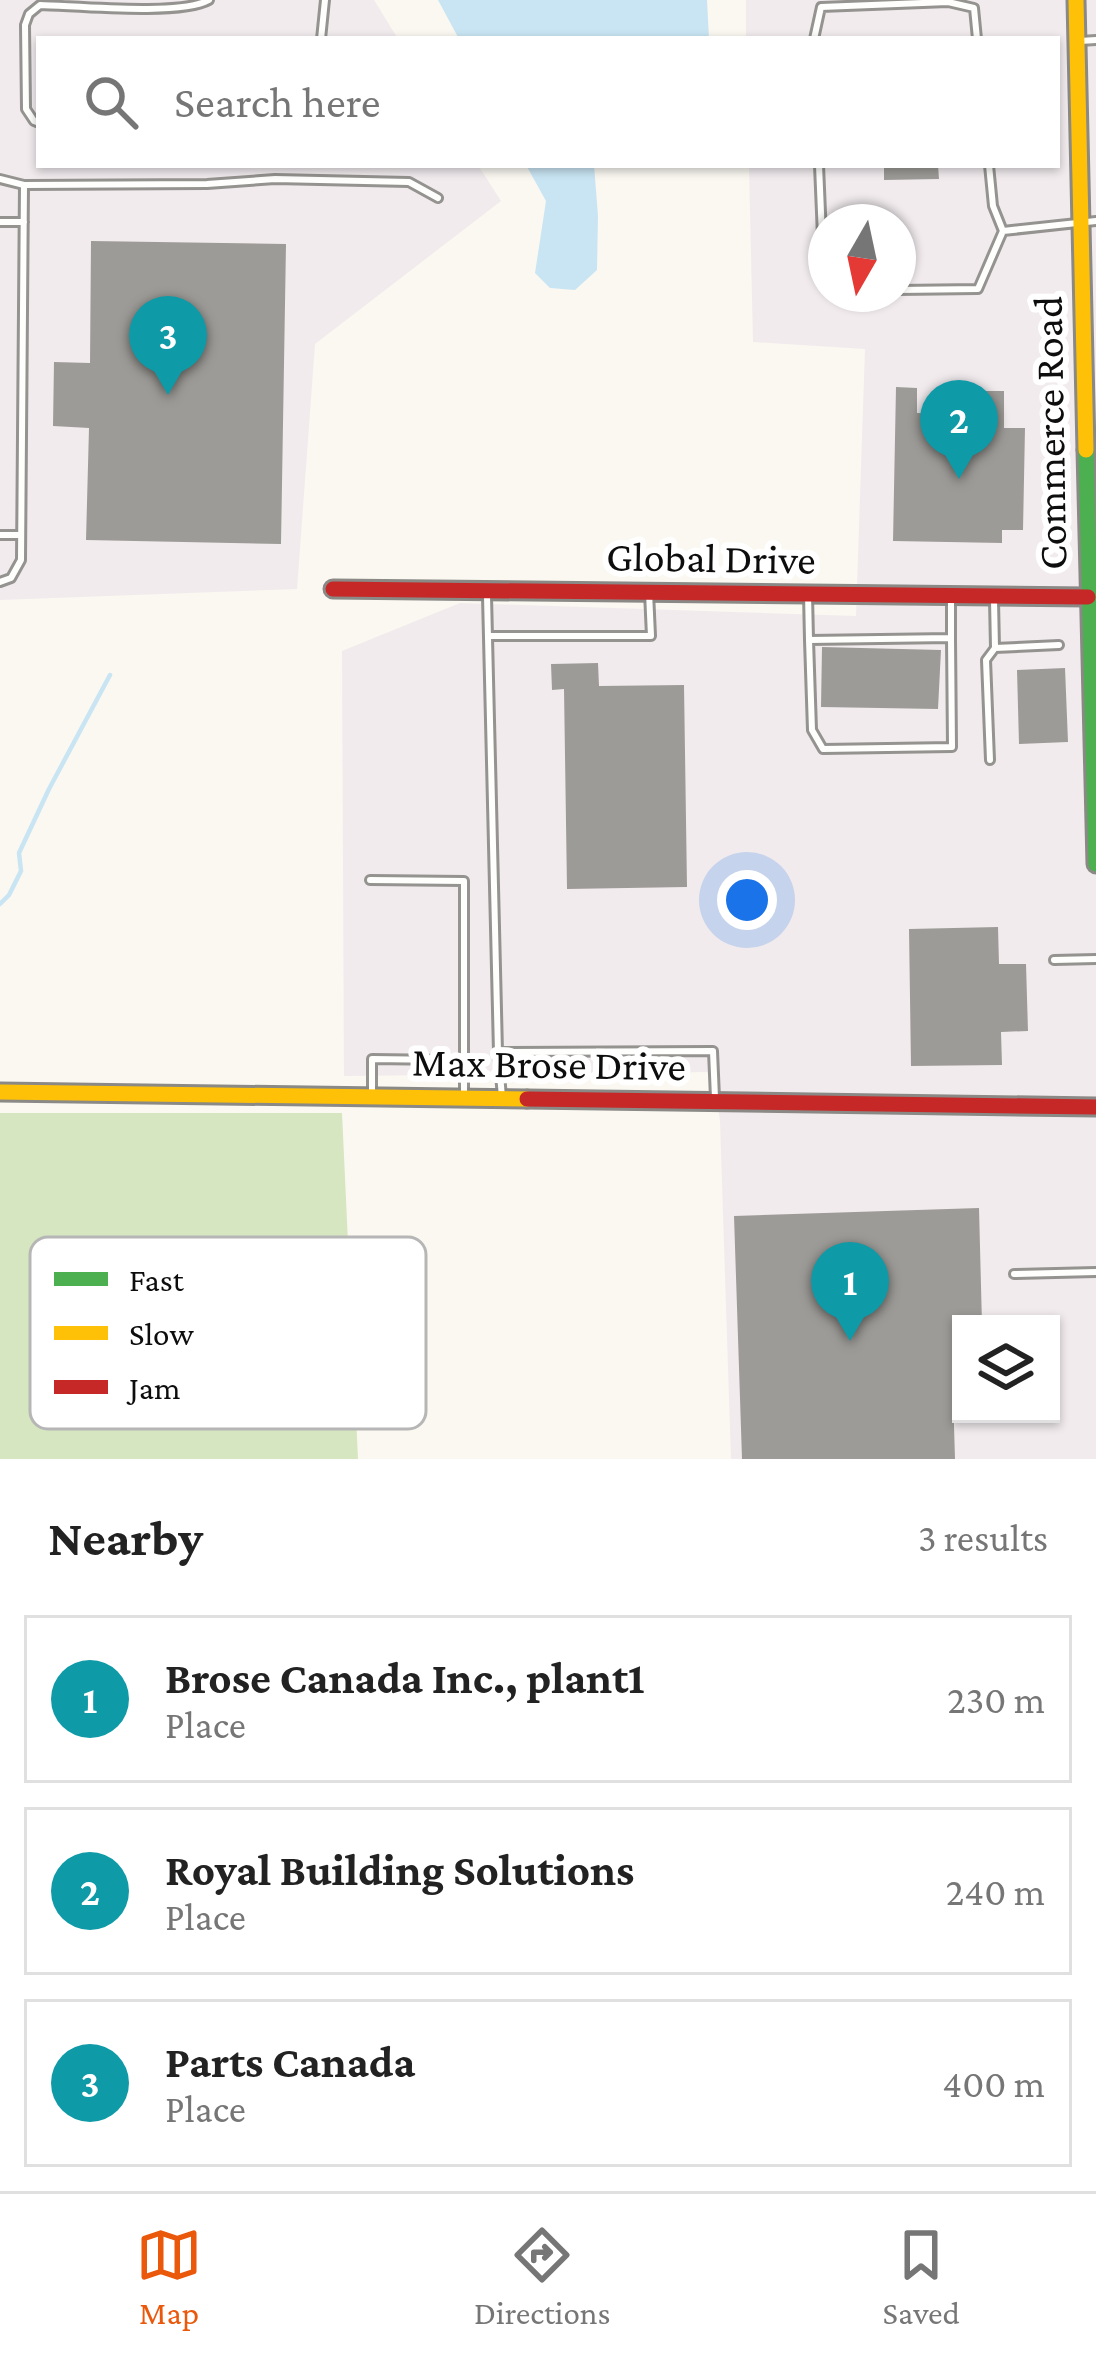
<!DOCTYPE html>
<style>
body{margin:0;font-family:"Crimson Pro",serif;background:#f6f6f6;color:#222}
.controls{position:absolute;right:36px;bottom:36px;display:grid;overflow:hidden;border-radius:0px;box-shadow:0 3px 9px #0004}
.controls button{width:108px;height:108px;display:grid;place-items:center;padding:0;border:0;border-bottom:3px solid #e0e0e0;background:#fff;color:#222;font:60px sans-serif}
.compass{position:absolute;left:808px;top:204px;width:108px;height:108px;border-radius:50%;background:#fff;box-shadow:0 3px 9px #0004;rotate:189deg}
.you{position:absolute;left:747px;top:900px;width:42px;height:42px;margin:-30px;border:9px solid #fff;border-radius:50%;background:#1a73e8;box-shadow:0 0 0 18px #1a73e833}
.badge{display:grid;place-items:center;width:78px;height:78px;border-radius:50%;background:#ea580c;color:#fff;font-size:39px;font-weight:700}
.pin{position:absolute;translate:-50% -99px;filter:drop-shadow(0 3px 6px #0008)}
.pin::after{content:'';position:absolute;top:63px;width:42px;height:36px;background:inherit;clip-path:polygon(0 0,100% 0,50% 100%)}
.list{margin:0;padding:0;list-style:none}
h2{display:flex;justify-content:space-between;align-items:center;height:156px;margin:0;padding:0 48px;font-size:51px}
h2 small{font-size:39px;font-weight:400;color:#767676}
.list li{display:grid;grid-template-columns:78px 1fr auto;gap:36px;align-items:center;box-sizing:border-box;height:168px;margin:0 24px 24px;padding:0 24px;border:3px solid #e0e0e0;border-radius:0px}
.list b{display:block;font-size:45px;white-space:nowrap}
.list p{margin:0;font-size:39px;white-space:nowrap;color:#767676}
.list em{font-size:39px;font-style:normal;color:#767676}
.icon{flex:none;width:66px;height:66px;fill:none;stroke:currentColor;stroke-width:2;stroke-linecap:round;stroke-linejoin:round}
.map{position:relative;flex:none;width:1096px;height:1459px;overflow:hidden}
.search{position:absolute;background:#fff;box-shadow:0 3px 9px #0004;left:36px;right:36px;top:36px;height:132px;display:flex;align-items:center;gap:30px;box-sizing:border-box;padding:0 42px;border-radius:0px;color:#767676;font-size:45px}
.sheet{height:732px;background:#fff}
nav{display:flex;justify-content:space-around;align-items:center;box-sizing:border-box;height:168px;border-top:3px solid #e0e0e0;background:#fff;font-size:33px;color:#767676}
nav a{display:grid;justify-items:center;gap:6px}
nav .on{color:#ea580c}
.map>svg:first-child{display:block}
</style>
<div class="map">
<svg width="1096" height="1459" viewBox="0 0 1096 1459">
<rect width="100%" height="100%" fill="#faf8f1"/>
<path fill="#f1ebee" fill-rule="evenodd" d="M0 0H374L398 39H39V165H478L501 201 315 344 297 589 0 600Z
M746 0H1096V1459H731L720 1121 713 1072 344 1076 342 651 460 603 856 616 865 349 753 342 749 165H1057V39H746ZM826 222H898V294H826ZM961 1324H1051V1414H961Z"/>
<path fill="#d5e6c0" d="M0 1113H342L358 1459H0Z"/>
<path fill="#c9e5f3" d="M438 0H707L709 39H459Z
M526 165H594L598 216 597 270 575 290 550 288 535 273 546 201Z"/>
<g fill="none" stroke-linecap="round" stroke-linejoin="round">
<path stroke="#c9e5f3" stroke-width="4.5" d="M0 904 9 895 21 871 19 853 49 789 110 675"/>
</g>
<path fill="#9d9b97" d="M884 165H938L939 179 884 180Z
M91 241 286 244 281 544 86 540 89 428 53 426 54 362 90 363Z
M896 387 917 388V413L982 415V391H1004V428H1025L1023 530H1002V543L893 541Z
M822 647 941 650 938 709 821 707Z
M598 663 599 686 684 685 687 887 567 889 564 689 552 690 551 664Z
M1065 668 1068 742 1019 744 1017 670Z
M998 927 999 964H1026L1028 1031 1001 1032 1002 1065 911 1066 909 929Z
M979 1208 982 1324H961V1359H952L955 1459H742L734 1216Z"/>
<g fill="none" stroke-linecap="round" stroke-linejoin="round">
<defs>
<path id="lane" d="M321 39 325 0
M814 39 821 7 948 2 974 8 977 39
M1080 41 1096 40
M39 123 34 121 26 109 25 25 29 14 40 5C77 6 181 16 209 0
M819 165 824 284H826
M0 179 24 185 207 184 275 179 409 182 438 198
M0 222H24
M1003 231 1096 221
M898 290 978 289 1003 231 993 206 989 165
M0 535H21
M0 582 11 578 21 560 24 185
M808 594 809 640 951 638V599
M487 596 498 1052 713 1051 715 1098
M994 600 995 648 1059 645
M488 636H651L649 592
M809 640 812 730 823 749 952 747 951 638
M990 760 986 660 995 648
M370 880 464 881V1095
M1054 960 1096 959
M498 1052 502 1097
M372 1093V1059L447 1060
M1014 1274 1096 1272"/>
<path id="fast" d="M1086 450 1096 864"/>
<path id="slow" d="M1076 0 1086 450
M0 1092 527 1099"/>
<path id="jam" d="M333 589 1088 597
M527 1099 1096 1107"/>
</defs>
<use href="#lane" stroke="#949390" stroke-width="12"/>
<use href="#fast" stroke="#8a8986" stroke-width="21"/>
<use href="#slow" stroke="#8a8986" stroke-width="21"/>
<use href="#jam" stroke="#8a8986" stroke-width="21"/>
<use href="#lane" stroke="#fefefd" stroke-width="6"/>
<use href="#fast" stroke="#4caf50" stroke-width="15"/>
<use href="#slow" stroke="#ffc107" stroke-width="15"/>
<use href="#jam" stroke="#c62828" stroke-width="15"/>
</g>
<g text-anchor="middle" stroke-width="12" stroke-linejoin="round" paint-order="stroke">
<g font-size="42" fill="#0d0d0d" stroke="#fff">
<text transform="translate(1049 433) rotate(-91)" y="15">Commerce Road</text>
<text transform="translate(711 557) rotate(1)" y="15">Global Drive</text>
<text transform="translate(549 1063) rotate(1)" y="15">Max Brose Drive</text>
</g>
</g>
<rect x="30" y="1237" width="396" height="192" rx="18" fill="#fff" stroke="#b6b6b6" stroke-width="3"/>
<rect x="54" y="1272" width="54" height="14" fill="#4caf50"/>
<rect x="54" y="1326" width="54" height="14" fill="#ffc107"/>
<rect x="54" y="1380" width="54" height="14" fill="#c62828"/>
<g font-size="33" fill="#0d0d0d">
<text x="129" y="1291">Fast</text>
<text x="129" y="1345">Slow</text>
<text x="129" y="1399">Jam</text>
</g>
</svg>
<div class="controls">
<button><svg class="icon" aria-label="layers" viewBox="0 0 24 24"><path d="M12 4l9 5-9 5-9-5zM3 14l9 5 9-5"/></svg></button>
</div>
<svg class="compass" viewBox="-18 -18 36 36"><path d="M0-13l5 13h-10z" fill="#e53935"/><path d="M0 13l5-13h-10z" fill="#767676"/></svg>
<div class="you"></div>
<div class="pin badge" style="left:850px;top:1341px;background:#0f9aa8">1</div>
<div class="pin badge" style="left:959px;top:479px;background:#0f9aa8">2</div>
<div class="pin badge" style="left:168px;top:395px;background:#0f9aa8">3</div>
<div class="search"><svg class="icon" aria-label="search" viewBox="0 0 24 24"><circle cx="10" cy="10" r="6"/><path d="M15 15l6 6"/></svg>Search here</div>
</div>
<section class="sheet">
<h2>Nearby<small>3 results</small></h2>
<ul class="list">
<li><span class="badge" style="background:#0f9aa8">1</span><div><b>Brose Canada Inc., plant1</b><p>Place</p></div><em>230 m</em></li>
<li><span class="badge" style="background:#0f9aa8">2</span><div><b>Royal Building Solutions</b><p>Place</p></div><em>240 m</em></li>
<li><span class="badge" style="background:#0f9aa8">3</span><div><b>Parts Canada</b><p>Place</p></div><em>400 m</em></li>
</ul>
</section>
<nav>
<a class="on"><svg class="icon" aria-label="map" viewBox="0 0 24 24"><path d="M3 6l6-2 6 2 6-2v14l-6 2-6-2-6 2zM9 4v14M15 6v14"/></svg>Map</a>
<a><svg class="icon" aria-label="directions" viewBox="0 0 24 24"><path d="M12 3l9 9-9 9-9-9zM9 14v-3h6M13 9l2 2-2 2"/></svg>Directions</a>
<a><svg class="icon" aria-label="saved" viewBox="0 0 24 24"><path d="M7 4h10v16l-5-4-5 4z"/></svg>Saved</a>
</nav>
